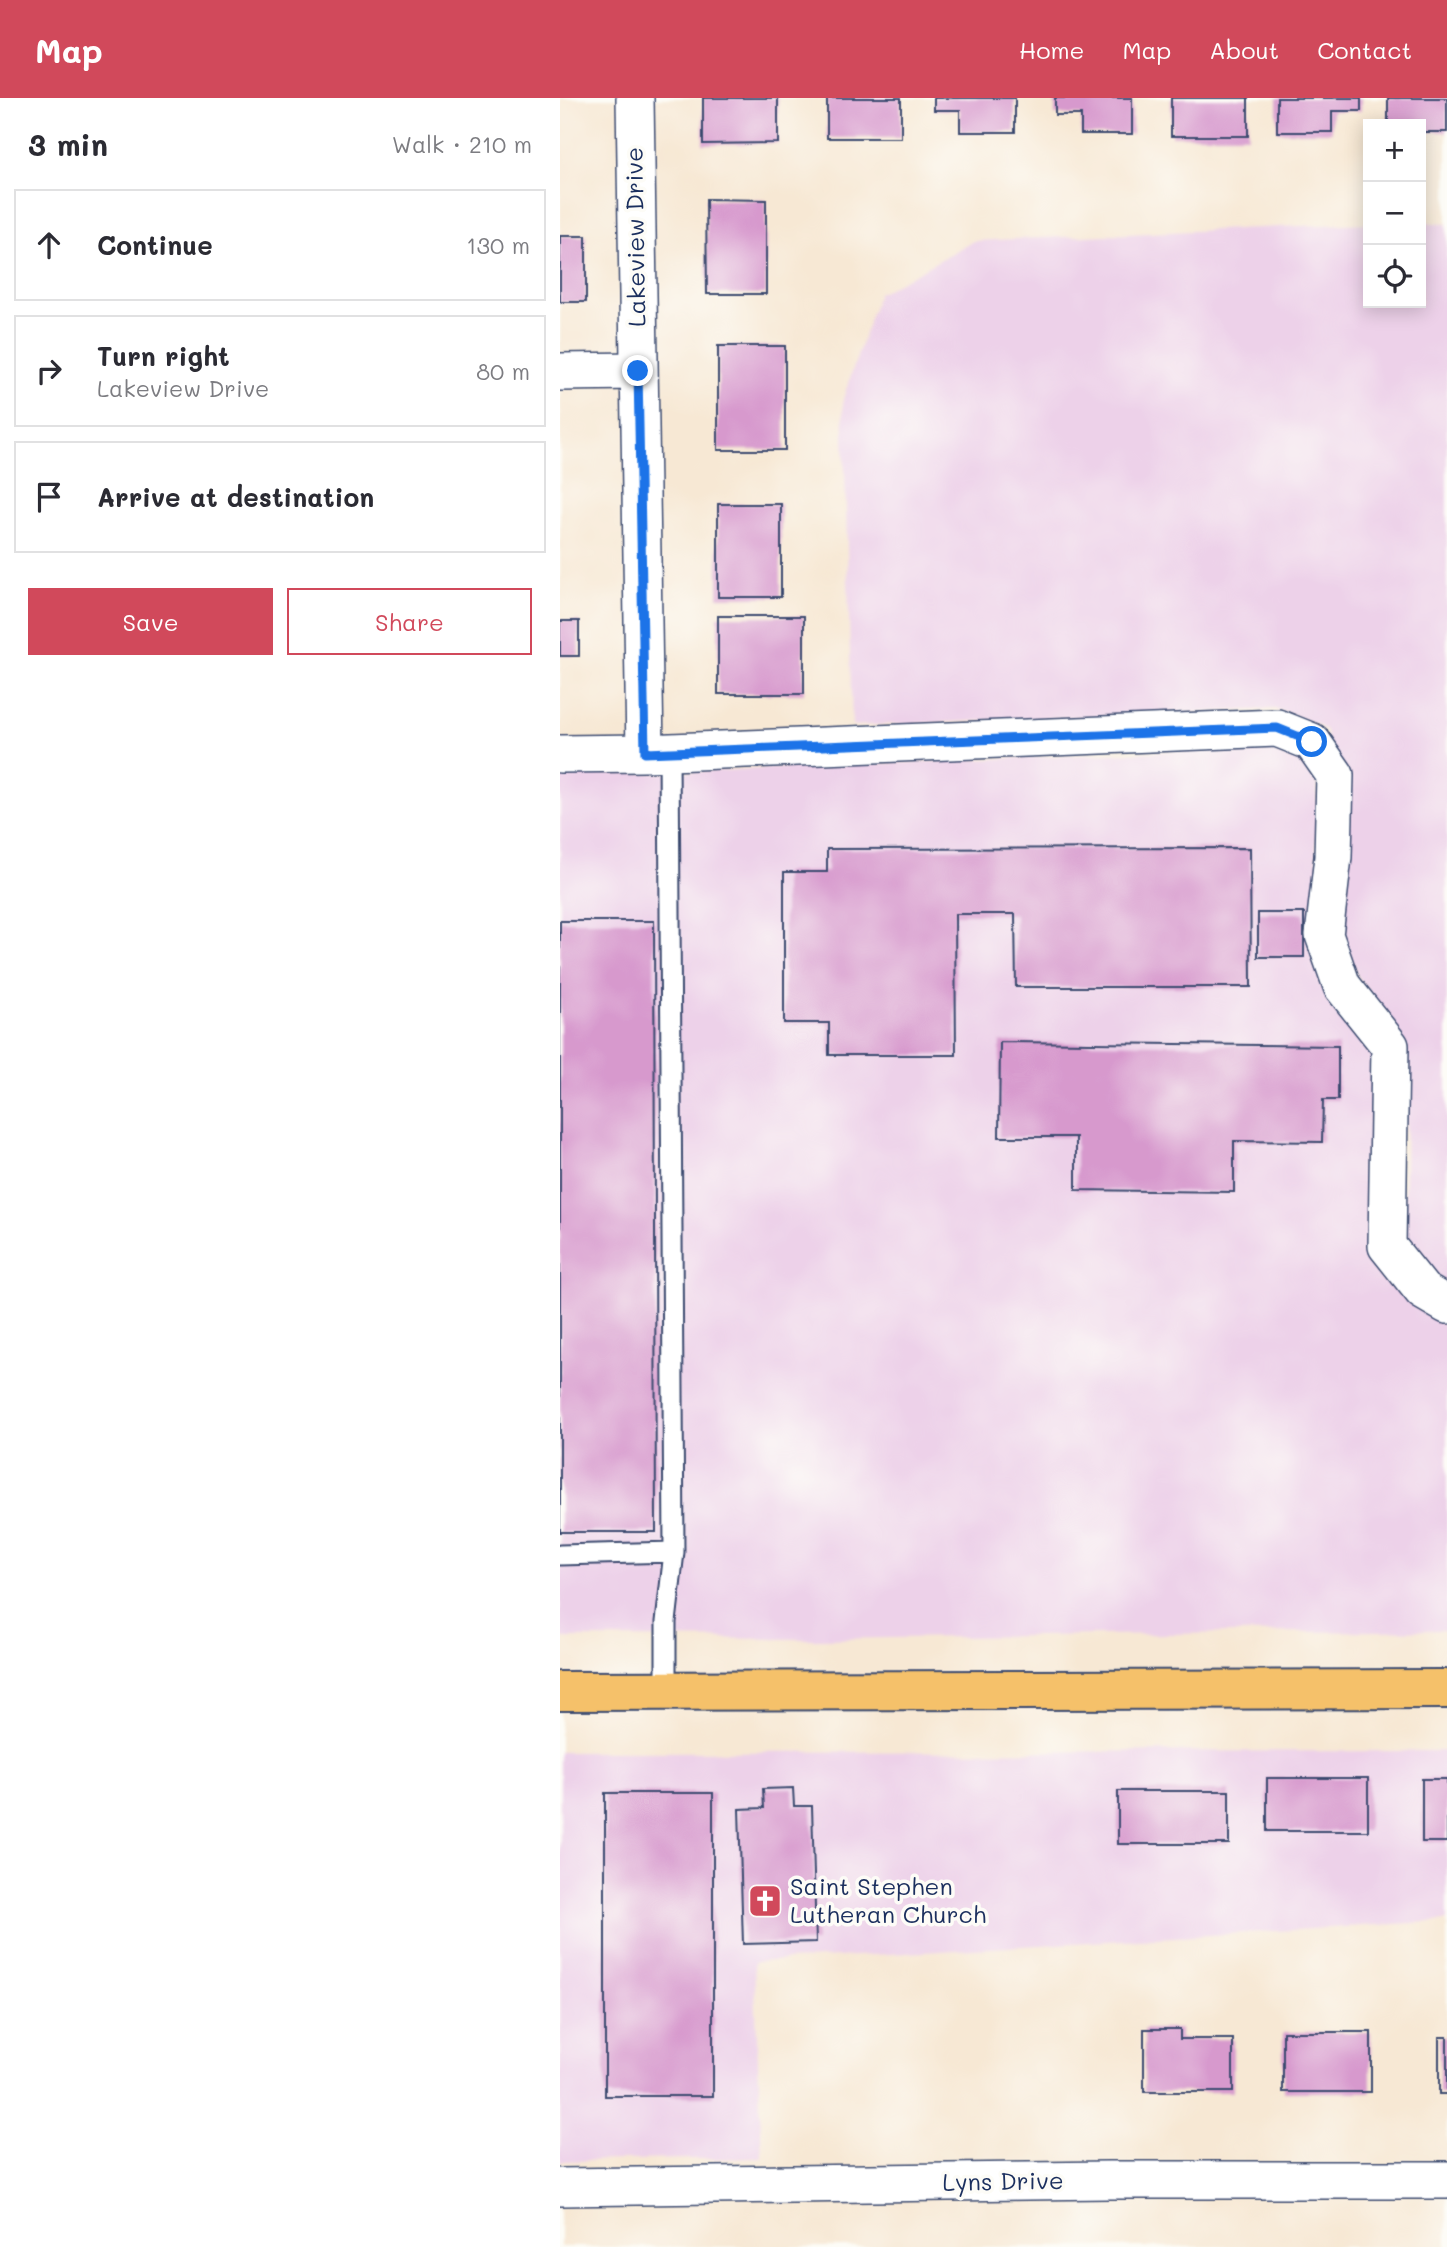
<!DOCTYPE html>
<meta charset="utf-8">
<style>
body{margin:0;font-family:Mali,sans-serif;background:#f7f7f7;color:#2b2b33}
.controls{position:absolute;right:21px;top:21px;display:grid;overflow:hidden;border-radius:0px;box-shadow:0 4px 18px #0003}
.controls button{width:63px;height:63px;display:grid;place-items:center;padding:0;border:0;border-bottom:2px solid #e1e1e2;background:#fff;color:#2b2b33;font:35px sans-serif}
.stop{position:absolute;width:21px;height:21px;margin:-16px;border:5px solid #1a73e8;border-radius:50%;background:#fff}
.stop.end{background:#1a73e8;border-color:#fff;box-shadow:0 2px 7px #0008}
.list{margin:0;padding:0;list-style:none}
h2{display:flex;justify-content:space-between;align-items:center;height:91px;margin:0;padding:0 28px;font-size:30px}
h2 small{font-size:23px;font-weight:400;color:#7c7c81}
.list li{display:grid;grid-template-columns:46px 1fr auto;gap:21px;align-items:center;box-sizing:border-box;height:112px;margin:0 14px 14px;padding:0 14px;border:2px solid #e1e1e2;border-radius:0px}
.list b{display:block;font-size:26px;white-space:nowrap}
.list p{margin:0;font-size:23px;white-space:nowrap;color:#7c7c81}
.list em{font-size:23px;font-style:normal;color:#7c7c81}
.actions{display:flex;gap:14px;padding:21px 28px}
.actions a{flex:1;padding:16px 0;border:2px solid #d1495b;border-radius:0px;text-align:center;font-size:24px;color:#d1495b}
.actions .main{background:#d1495b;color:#fff}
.icon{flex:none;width:38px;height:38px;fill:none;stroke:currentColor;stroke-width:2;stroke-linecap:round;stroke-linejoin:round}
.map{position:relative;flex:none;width:887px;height:2149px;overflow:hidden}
header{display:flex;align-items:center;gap:42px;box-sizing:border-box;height:98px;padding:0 35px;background:#d1495b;color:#fff}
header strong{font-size:33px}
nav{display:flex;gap:38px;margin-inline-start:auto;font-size:24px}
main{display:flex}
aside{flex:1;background:#fff}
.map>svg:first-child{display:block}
</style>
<header>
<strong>Map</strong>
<nav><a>Home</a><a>Map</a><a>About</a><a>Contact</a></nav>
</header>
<main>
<aside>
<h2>3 min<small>Walk · 210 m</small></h2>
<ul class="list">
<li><svg class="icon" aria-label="ahead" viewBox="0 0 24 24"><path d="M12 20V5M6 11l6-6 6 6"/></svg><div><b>Continue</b></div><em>130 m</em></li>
<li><svg class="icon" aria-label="right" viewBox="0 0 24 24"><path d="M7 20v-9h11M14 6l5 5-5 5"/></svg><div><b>Turn right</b><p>Lakeview Drive</p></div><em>80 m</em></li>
<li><svg class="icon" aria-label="arrive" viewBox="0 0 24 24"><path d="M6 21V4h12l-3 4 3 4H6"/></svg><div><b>Arrive at destination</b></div></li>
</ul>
<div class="actions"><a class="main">Save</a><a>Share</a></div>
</aside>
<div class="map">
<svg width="887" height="2149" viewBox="0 0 887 2149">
<rect width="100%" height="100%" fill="#fdfcf7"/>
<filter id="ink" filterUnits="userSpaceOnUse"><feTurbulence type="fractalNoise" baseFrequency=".0143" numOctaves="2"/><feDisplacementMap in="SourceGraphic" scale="14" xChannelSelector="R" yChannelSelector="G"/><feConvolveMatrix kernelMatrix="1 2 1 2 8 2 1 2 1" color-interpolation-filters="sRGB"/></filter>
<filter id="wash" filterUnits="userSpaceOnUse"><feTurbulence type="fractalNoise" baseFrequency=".00686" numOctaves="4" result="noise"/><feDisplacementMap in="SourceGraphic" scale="28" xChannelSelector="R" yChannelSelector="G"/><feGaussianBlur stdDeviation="1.57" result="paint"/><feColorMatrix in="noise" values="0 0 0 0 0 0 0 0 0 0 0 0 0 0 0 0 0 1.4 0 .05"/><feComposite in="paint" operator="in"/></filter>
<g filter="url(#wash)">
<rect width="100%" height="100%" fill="#f7e8d4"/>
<path fill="#edd1e9" d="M808 125V205H861V125L887 126V1186L874 1177 844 1140 847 949 797 877 781 835 766 633 758 627 716 611 292 628 283 301 318 196 414 143Z
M714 649 742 661 757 684 756 758 813 955 855 1209 887 1229V1532L259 1541 0 1540V676L103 675Z
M887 1653V1823L194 1864 202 2060 0 2063V1654Z"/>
<g id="blocks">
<path fill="#d799cd" d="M143 0H218V45L143 46Z
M267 0H341V40H267Z
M374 0H455V34H400V12H374Z
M495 0H572V36H521V17H495Z
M611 0H688V38H611Z
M717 0H801V13H772V34H717Z
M828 0H887V34H861V26H828Z
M146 101 206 102V196H147Z
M0 138H26V204H0Z
M158 248H225V352H158Z
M158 406H221V499H158Z
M158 518H244V596H158Z
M0 523H19V558H0Z
M690 750 691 889H456L455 816H395L396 957H269V925H224V774H267V751Z
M698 815H744V859H698Z
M0 823H94L96 1434H0Z
M440 944 778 948V1002H763L762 1044 674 1043V1094L516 1092V1039H439Z
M707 1680H808V1733H707Z
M862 1681H887V1744H862Z
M233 1690 234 1708H252L256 1844 183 1846 179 1711 204 1710 203 1691Z
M558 1693H669V1746H558Z
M45 1695H153V1998H45Z
M584 1931H620V1941H673V1994H584Z
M723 1934H811V1994H723Z
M879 1939H887V1996H879Z"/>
</g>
</g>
<g filter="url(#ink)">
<use href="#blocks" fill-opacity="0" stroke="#3c4b70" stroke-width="2"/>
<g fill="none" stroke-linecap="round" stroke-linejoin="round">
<defs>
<path id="service" d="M0 1457 114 1454 109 654
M106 1592V1524L114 1454"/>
<path id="minor" d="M75 0 85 655
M0 274 78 273
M0 656 85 655 717 630 752 644 775 677 773 759 764 837 782 888 830 948 827 1148 863 1193 887 1207
M0 2089 549 2082H887"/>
<path id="primary" d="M0 1593 887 1591"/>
</defs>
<use href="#service" stroke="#3c4b70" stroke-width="23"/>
<use href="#minor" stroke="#3c4b70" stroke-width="40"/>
<use href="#primary" stroke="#3c4b70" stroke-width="42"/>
<use href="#service" stroke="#fff" stroke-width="19"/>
<use href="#minor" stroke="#fff" stroke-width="37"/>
<use href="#primary" stroke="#f5c16b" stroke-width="38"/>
</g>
</g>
<g fill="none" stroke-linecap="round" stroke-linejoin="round" filter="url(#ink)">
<path stroke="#1a73e8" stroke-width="9" d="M78 273 85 655 717 630 752 644"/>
</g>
<defs>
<symbol id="church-square" viewBox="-11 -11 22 22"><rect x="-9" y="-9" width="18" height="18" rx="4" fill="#d1495b" stroke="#fdfcf7"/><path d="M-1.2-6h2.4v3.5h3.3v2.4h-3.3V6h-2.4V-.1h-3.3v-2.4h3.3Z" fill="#fff"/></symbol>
</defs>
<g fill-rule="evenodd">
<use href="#church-square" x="186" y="1784" width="38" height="38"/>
</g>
<g text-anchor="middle" stroke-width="7" stroke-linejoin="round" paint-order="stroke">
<g font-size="24" fill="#1b2f5e" stroke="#fdfcf7">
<text transform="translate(76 139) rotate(-91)" y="8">Lakeview Drive</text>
<text transform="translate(443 2084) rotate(-1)" y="8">Lyns Drive</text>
</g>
<g font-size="24" fill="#1b2f5e" stroke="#fdfcf7" text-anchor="start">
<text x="230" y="1797">Saint Stephen<tspan x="230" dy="28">Lutheran Church</tspan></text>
</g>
</g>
</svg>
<div class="controls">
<button>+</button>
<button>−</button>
<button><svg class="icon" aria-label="locate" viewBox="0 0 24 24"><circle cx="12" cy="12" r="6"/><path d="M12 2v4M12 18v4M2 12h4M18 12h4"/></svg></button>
</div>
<div class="stop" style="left:752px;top:644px"></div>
<div class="stop end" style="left:78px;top:273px"></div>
</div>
</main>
